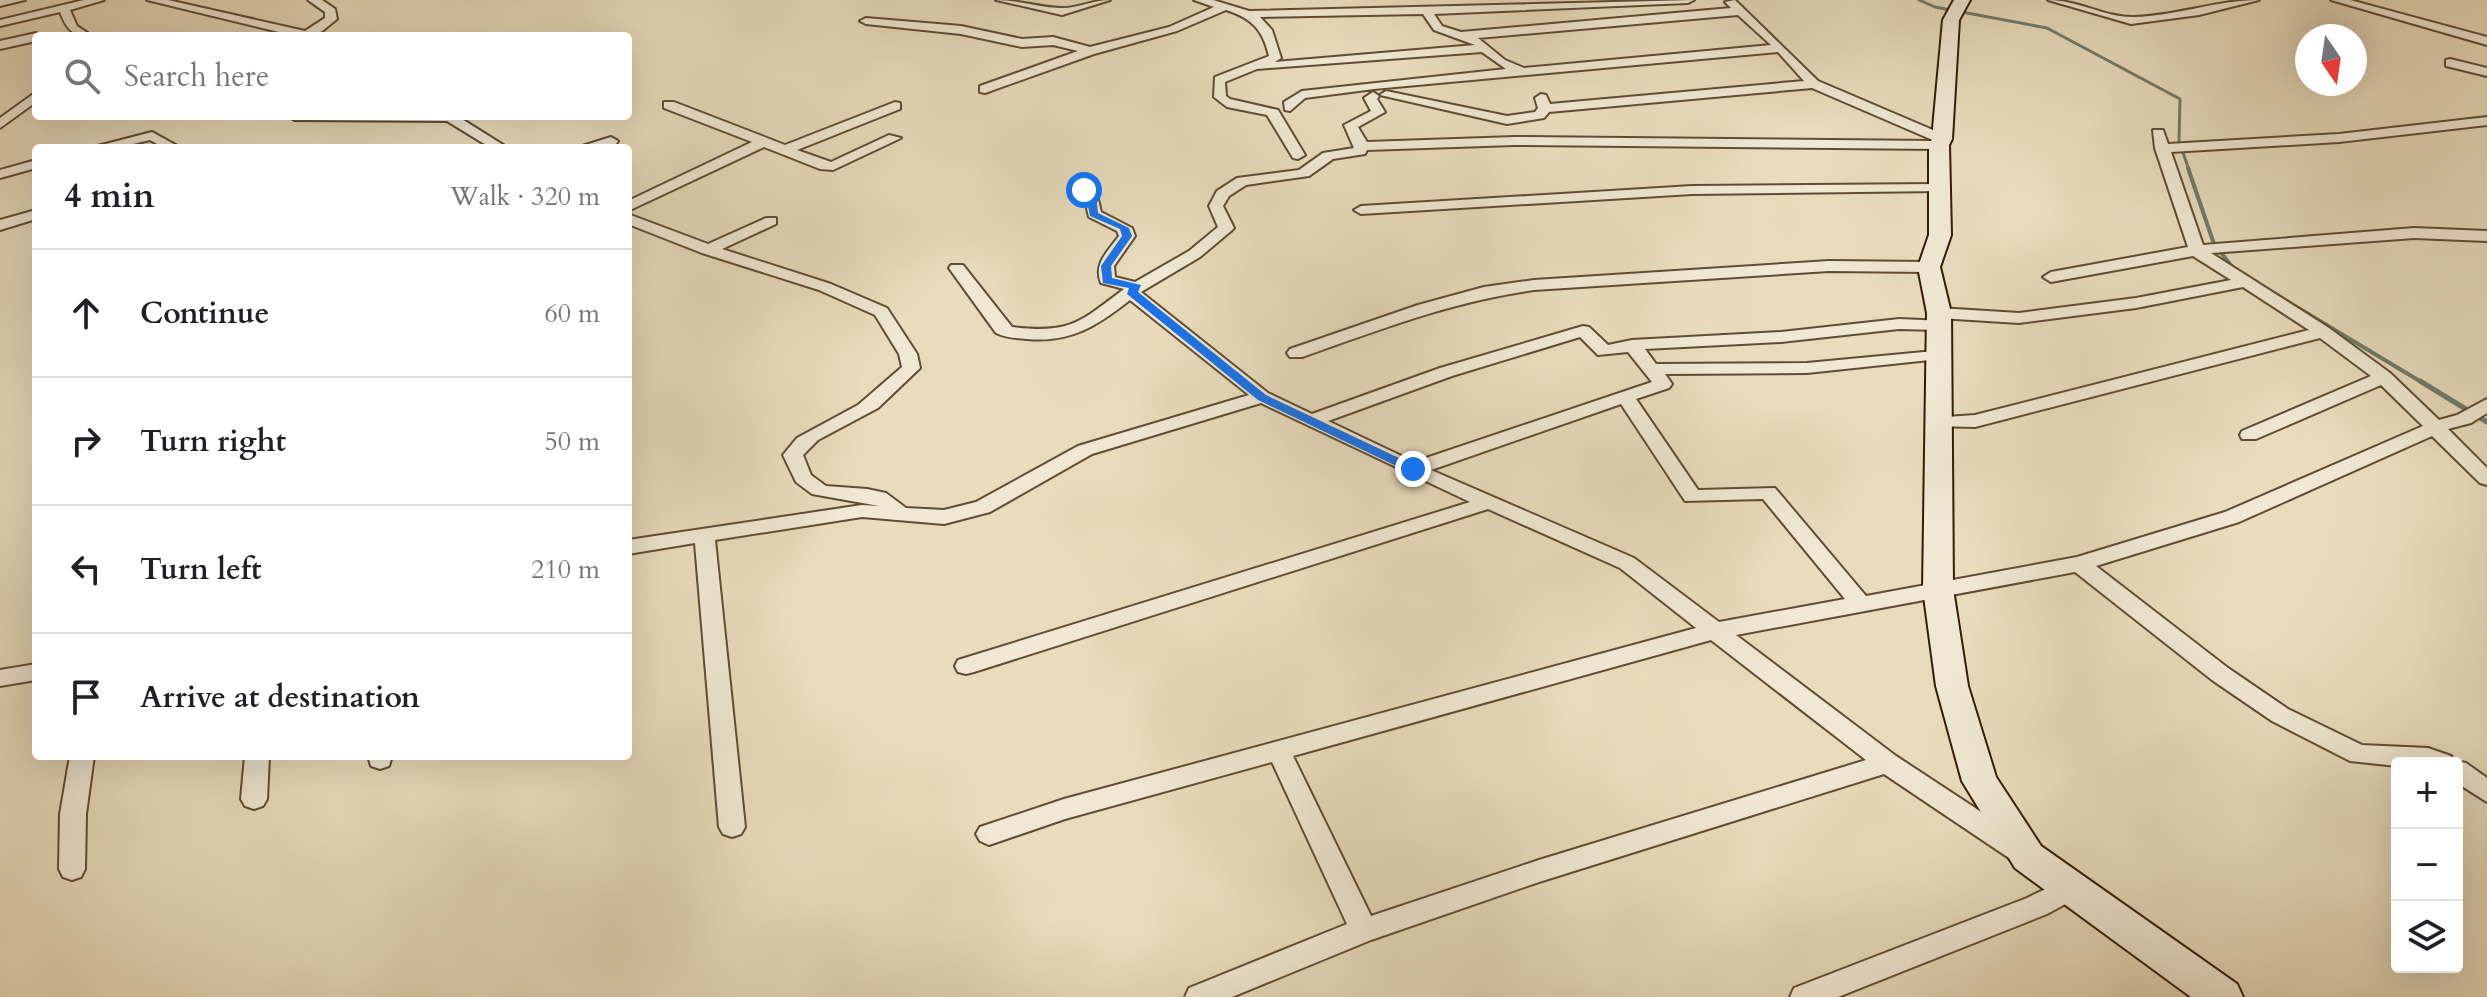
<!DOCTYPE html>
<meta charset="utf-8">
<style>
body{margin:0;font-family:Cardo,serif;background:#f2f2f2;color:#202124}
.controls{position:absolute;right:24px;bottom:24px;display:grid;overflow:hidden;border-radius:8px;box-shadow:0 8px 32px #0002}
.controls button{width:72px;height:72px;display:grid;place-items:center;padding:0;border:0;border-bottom:2px solid #e0e0e0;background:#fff;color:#202124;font:40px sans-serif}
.compass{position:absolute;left:2295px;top:24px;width:72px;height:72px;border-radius:50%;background:#fff;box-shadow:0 8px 32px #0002;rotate:167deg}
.stop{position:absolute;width:24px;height:24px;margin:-18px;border:6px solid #1a73e8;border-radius:50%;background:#fff}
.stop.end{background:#1a73e8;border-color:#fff;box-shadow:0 2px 8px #0008}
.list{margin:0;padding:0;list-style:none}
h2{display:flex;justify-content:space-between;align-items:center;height:104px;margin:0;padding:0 32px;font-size:34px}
h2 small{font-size:26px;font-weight:400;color:#757577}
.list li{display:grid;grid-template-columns:52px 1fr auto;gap:24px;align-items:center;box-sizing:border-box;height:128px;padding:0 32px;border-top:2px solid #e0e0e0}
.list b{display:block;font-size:30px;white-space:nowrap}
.list em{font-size:26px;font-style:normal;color:#757577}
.icon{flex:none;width:44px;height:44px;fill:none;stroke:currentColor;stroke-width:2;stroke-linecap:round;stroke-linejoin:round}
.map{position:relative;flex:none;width:2487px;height:997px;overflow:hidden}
.search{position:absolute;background:#fff;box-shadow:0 8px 32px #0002;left:32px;top:32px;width:600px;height:88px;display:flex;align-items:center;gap:20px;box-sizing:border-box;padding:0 28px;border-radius:8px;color:#757577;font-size:30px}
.panel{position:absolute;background:#fff;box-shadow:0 8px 32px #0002;left:32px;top:144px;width:600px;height:616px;border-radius:8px}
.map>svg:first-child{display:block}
</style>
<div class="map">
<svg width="2487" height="997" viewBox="0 0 2487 997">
<rect width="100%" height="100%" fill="#e8dcbc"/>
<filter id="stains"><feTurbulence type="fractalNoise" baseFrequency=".0025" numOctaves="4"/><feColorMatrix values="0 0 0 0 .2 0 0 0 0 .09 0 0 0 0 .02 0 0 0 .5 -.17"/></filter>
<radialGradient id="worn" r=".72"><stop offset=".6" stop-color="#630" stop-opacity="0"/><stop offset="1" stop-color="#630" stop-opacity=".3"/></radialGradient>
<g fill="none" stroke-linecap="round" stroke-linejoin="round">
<path stroke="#6f7b6d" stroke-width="3" d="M1919 0 1935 7 2047 28 2180 99 2179 141 2189 170"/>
<path stroke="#6f7b6d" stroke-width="4" d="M2188 168 2214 244 2234 269
M2270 291 2423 383"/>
<path stroke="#6f7b6d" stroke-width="5" d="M2420 381 2487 422"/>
<defs>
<path id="street" d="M0 0H25L0 6Z
M84 0H104L70 10 77 26 92 36C72 36 67 30 60 12L0 26V20Z
M147 0H168L305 31 325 18V12L308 0H322L335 9 337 19 316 36H295Z
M996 0C1018 0 1038 7 1060 8 1076 9 1093 0 1110 0L1062 15Z
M1194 0H1213L1249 11 1694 0 1688 3 1434 14 1442 26 1461 32 1731 8 1725 2 1735 0 1818 81 1947 136 1946 145 1939 149 1514 145 1367 150 1365 154 1333 159 1309 176 1246 185 1229 196 1223 206 1234 228 1231 231 1200 257 1141 292 1268 393 1312 414 1440 368 1583 326 1589 327 1608 345 1632 340 1781 332 1899 319 1945 321 1947 325 1945 329 1939 330 1899 329 1781 342 1645 349 1656 364 1807 363 1945 350 1948 354 1939 359 1807 373 1665 374 1672 384 1669 388 1636 399 1698 490 1775 488 1866 596 2077 557 2225 512 2423 426 2381 385 2256 439H2242L2240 435 2242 431 2371 376 2320 338 1975 427 1932 426 1930 422 1932 418 1975 415 2309 330 2243 287 2136 308 2019 323 1939 318 1931 313 1939 308 2019 313 2136 298 2231 280 2193 256 2051 282 2043 277 2051 272 2188 247 2155 148 2153 130H2163L2168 144 2339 134 2487 117V125L2339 142 2171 152 2203 245 2414 228 2487 231V241L2414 238 2211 253 2329 328 2390 373 2439 420 2457 415 2487 399V413L2471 423 2448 429 2487 468V485L2480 483 2432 436 2239 522 2096 566 2228 668 2288 709 2362 745 2428 748 2451 756 2454 761 2466 763 2487 778V802L2457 783V763H2397V766L2350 761 2272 721 2212 680 2075 572 1736 635 1896 756 2027 842 2031 850 2027 858 2018 861 2009 858 1884 774 1539 882 1371 940 1232 997H1185L1189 988 1347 924 1272 762 1065 819 989 845 980 841 976 834 980 827 1064 799 1696 628 1620 568 1488 509 974 672 966 674 958 672 955 666 958 660 1470 502 1261 403 1092 454 990 512 944 524 862 517 715 540 745 827 741 834 732 837 723 834 719 827 695 543 628 554V540L862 505 879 506 812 494 796 482 783 455 797 438 858 405 902 367 899 354 875 315 819 290 702 253 628 224V214L708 244 766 218H776V224L722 249 831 284 887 308 917 354 920 368 878 408 818 440 803 455 811 475 826 486 867 489 886 493 906 508 944 510 976 502 1078 446 1249 395 1130 300C1097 326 1071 343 1027 339 1016 338 1006 338 996 333L949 268 951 265H963L1012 327C1071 334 1080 322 1124 289L1101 283C1093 264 1108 251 1119 236L1117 231 1089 217 1084 196 1077 190 1079 187 1096 191 1101 212 1132 228 1135 236 1114 266 1115 277 1135 282 1189 251 1218 227 1209 206 1217 191 1237 178 1299 170 1323 153 1354 148 1344 125 1371 111 1364 98 1373 92 1379 96 1377 99 1385 112 1358 127 1367 142 1514 137 1935 141 1812 88 1549 112 1544 118 1507 124 1380 95 1386 91 1507 116 1535 112 1538 108 1535 98 1541 94 1546 95 1550 104 1804 81 1778 52 1374 89 1305 98 1290 111 1285 110 1284 102 1302 91 1506 69 1482 52 1257 69 1225 82 1226 96 1230 99 1278 110 1305 155 1298 159 1293 158 1267 115 1227 107 1214 97 1215 77 1269 56C1263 30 1252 18 1226 10L1177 31 1094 54 985 93 980 92V86L1078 51 1053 45 1022 47 961 34 866 24 860 21 866 18 961 26 1022 39 1053 37 1090 47 1169 27 1214 7ZM1423 14 1434 30 1475 45 1275 62 1281 58 1272 30 1260 17ZM1738 15 1771 45 1524 68 1505 60 1478 38ZM1580 337 1598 355 1628 352 1652 382 1414 462 1328 421 1452 376ZM1621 404 1685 501 1763 499 1845 599 1719 622 1634 558 1431 470ZM1711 640 1866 760 1539 860 1371 916 1293 756Z
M2048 0C2078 0 2107 18 2134 17 2176 16 2217 0 2259 0L2199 15 2131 24Z
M2331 0H2350L2487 37V45Z
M36 33 41 36H36V41L0 49V41Z
M2450 59 2487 68V76L2446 66V60Z
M36 92V102L0 128V118Z
M664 102H674L785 145 895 102 900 103V109L797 150 831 162 889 135 901 138 833 170 820 169 764 147 628 211V201L752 142 664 108Z
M288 116H457L508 148H491L447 121 295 120Z
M152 132 181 148H164L150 140 116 148H90Z
M611 137 618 141 616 144 600 148H576Z
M36 160V168L0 178V170Z
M1937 184 1944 188 1942 191 1692 194 1361 214 1354 210 1361 206 1692 186Z
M36 210V219L0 230V220Z
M1829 261 1929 262 1937 267 1929 272 1829 271 1534 290C1453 301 1379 330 1302 357H1290L1287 353 1290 349 1418 305 1484 287 1534 280Z
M36 664V680L0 686V670Z
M70 756H94L86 814 85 869 81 877 72 880 63 877 59 869 60 814Z
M245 756H269L267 799 263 806 254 809 245 806 241 799Z
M368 756H392L389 766 380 769 371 766Z
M2070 877 2080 880 2083 888 2080 896 2047 914 1838 997H1790L1794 988 2027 898Z"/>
<path id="secondary" d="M1954 0H1970L1959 20 1952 139 1949 145 1951 235 1940 267 1951 313 1953 589 1968 686 1996 777 2041 846 2237 984 2243 997H2191L2015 868 1962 781 1936 686 1923 589 1927 313 1918 267 1929 235V145L1932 139 1943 20Z"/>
</defs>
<use href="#street" stroke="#604c33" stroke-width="4"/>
<use href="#secondary" stroke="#331c05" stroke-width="4"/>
<use href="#street" fill="#f0e8d3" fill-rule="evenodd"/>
<use href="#secondary" fill="#f0e8d3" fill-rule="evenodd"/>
</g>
<path fill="#1a73e8" d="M1084 188 1096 194 1098 213 1129 228 1132 236 1111 266 1112 278 1141 285 1138 292 1266 395 1418 467V472H1409L1258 400 1127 294 1129 288 1103 283 1101 266 1122 236 1120 229 1090 216 1086 196 1080 190Z"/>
<rect width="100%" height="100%" filter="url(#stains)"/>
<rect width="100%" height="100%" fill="url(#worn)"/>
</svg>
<div class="controls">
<button>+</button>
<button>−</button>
<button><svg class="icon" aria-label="layers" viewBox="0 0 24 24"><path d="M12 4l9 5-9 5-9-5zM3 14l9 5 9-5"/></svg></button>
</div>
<svg class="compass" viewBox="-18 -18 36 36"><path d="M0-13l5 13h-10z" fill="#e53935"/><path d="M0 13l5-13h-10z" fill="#757577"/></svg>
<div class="stop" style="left:1084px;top:190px"></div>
<div class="stop end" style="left:1413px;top:469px"></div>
<div class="search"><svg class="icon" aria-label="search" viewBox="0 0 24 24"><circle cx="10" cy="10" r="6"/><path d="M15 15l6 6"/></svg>Search here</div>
<section class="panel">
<h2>4 min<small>Walk · 320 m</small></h2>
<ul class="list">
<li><svg class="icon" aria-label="ahead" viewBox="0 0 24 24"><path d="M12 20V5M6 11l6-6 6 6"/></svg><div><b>Continue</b></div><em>60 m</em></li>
<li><svg class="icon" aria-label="right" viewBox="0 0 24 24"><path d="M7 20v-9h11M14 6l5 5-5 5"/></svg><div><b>Turn right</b></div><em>50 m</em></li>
<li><svg class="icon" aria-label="left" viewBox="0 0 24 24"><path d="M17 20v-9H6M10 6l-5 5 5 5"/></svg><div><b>Turn left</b></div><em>210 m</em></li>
<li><svg class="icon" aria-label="arrive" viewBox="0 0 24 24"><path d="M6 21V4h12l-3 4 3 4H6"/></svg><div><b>Arrive at destination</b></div></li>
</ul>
</section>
</div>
